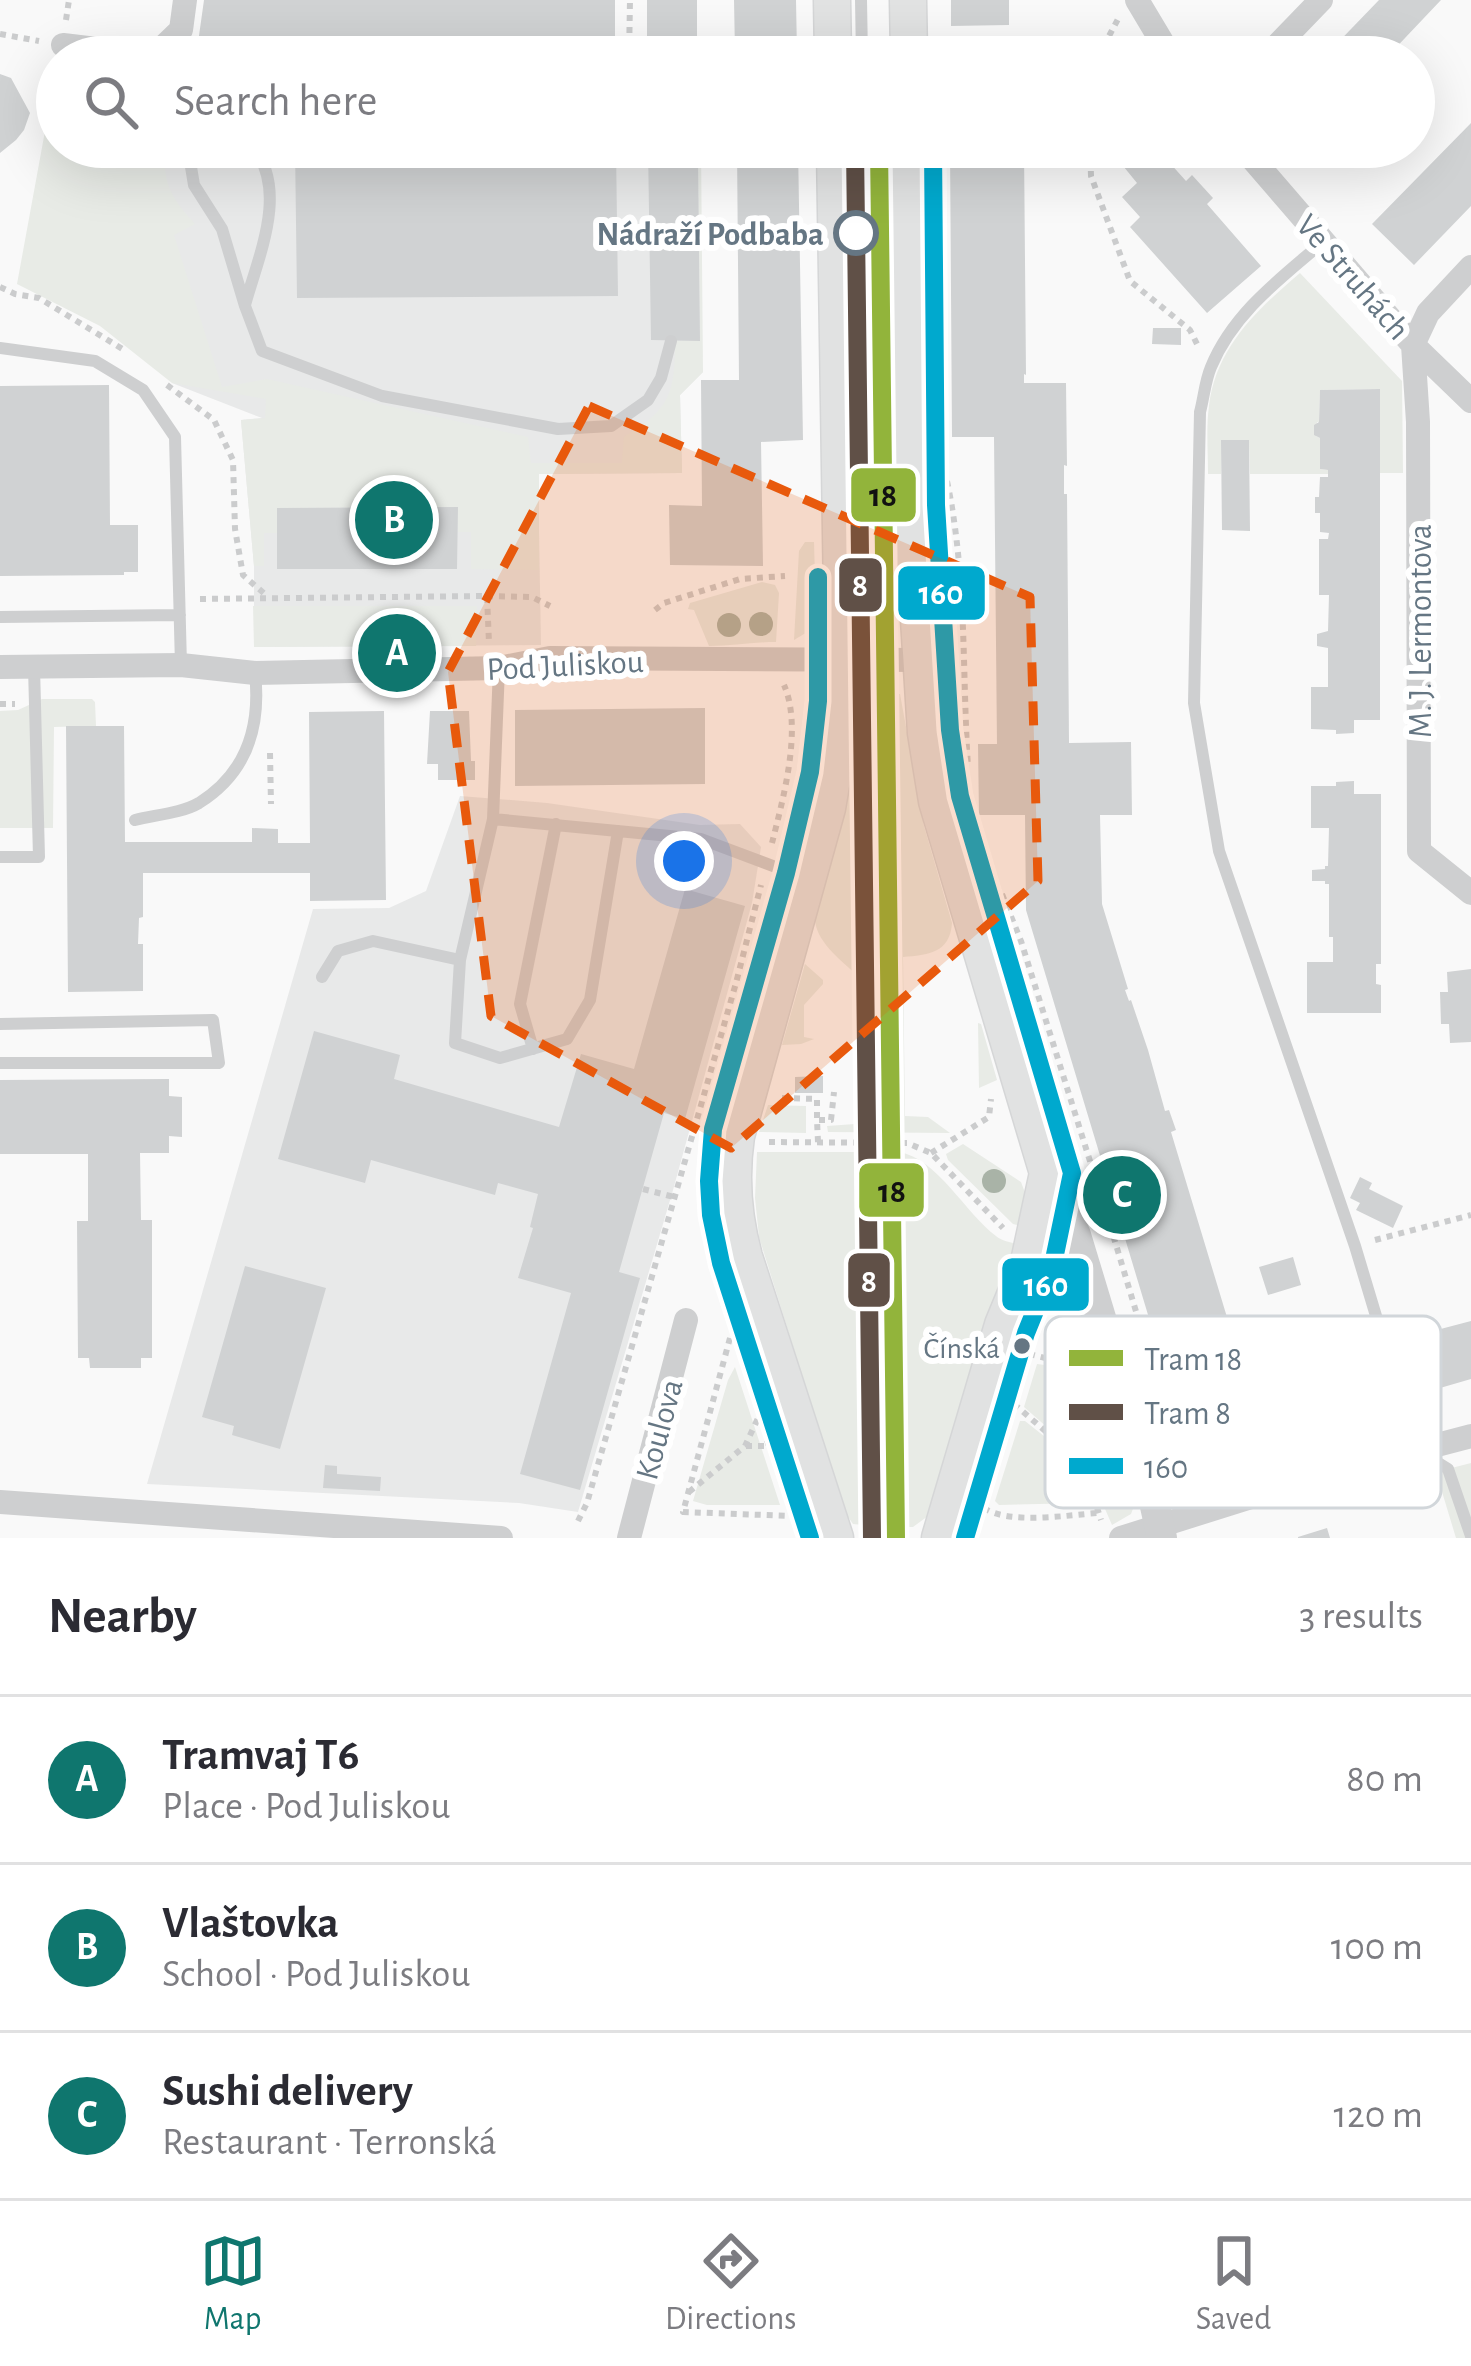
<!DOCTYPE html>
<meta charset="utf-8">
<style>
body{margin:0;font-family:"Alegreya Sans",sans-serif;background:#f7f7f7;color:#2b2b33}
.you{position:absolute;left:684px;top:861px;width:42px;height:42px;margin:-30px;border:9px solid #fff;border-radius:50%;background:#1a73e8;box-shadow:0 0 0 18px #1a73e833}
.badge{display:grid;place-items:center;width:78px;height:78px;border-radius:50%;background:#0f766e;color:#fff;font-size:39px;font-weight:700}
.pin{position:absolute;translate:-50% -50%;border:6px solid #fff;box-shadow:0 3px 12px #0006}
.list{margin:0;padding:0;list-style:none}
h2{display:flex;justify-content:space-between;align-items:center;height:156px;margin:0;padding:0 48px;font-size:51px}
h2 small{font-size:39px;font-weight:400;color:#7c7c81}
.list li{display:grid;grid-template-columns:78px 1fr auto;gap:36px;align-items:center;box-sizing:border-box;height:168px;padding:0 48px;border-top:3px solid #e1e1e2}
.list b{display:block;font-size:45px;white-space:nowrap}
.list p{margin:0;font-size:39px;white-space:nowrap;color:#7c7c81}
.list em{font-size:39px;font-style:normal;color:#7c7c81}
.icon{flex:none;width:66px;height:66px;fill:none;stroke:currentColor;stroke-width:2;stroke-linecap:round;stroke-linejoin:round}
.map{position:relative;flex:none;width:1471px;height:1538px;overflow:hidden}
.search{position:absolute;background:#fff;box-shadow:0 12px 48px #0002;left:36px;right:36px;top:36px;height:132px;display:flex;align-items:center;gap:30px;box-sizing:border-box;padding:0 42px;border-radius:66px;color:#7c7c81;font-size:45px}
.sheet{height:660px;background:#fff}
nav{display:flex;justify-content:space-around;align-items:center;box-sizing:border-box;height:168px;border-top:3px solid #e1e1e2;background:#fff;font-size:33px;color:#7c7c81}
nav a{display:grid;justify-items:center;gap:6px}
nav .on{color:#0f766e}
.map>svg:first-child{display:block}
</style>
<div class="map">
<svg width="1471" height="1538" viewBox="0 0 1471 1538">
<rect width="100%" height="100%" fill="#f9f9f9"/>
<path fill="#e8e9e9" d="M157 147H698L700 341 703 372 680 395 682 473 538 474 541 645 254 647V566L241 420 262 418 172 383Z
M460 796 547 803 700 825 740 824 761 847 752 903 673 1190 578 1512 519 1503 147 1484 313 909 389 908 426 891Z
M868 1152H899L904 1522H873Z"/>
<path fill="#e8ebe6" d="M56 71 57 147H167C160 182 173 200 195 224L174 235 222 387 267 379 528 437 531 463H622L624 437C668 410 675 396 675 343L677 341 700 340 698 147H701L703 372 680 395 682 473 539 474V570L471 569V532H458L457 507 277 508V533H264V566H254L241 420 265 418 266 399 172 383 100 326 17 284Z
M1300 273 1402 381 1403 473H1379V389L1320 390 1319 422H1317L1316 436 1320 438V469L1328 470V474H1250L1249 440H1222L1221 474H1208C1208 451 1206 428 1209 406 1216 347 1258 309 1300 273Z
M805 542H814L816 616 809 631 794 640 799 551Z
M762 582 775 585 779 593 776 642C753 642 732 646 709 646L694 610 688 609 690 603Z
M253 606H477L476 646 254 647Z
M900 694 924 826 952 923C950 953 928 955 903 957L905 1116 928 1117 950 1133 828 1132 827 1126 855 1124 864 1115 861 979C845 963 818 945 815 921L839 832 861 695Z
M42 699H92L95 702 96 726 54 727 53 828H0V711L18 710Z
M805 964 823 980V984L804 1005V1037L814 1039 801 1044 782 1045Z
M978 1023 981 1024 997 1080 979 1088Z
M768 1105 806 1106V1133L759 1132Z
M963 1144 1021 1182 1027 1198 1028 1228 1013 1224 948 1160 946 1154Z
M757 1152H868L873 1526 853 1524 844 1511 759 1237 755 1198Z
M899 1152C937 1158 966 1214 996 1236 1003 1242 1015 1243 1024 1245L928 1516 913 1527H904Z
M1037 1364 1045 1365 1068 1441 1065 1443 1024 1407Z
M735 1367 780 1505H707L693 1501 728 1380Z
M1020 1421H1025L1074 1460 1085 1503 999 1505 995 1501Z
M1109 1451 1135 1467 1140 1490 1131 1514 1112 1525 1099 1495 1114 1465Z
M1471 1463V1538H1456L1436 1472Z"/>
<path fill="#d0d2d3" d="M204 0H615V57H196Z
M647 0H697V57H647Z
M734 0H796L797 53 735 52Z
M951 0H1009V25L951 26Z
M1379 0H1441L1387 57H1324Z
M0 74 11 78 30 113 24 130 16 140 0 153Z
M1471 123V206L1414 265 1372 224Z
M295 147H616L618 296 297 298Z
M648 147H698L700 341 651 340Z
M737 147H798L803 440 761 442 763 566 670 565 669 505 702 506 701 380H739Z
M950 147H1024L1026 375 1024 374V383H1066L1067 466 1064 465V494H1067L1069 743 1131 742 1132 815H1100L1102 904 1128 989 1125 990 1129 1001 1131 1000 1148 1050 1165 1111 1169 1110 1176 1130 1171 1132 1249 1390 1344 1359 1367 1433 1269 1460 1199 1484 1026 910 1025 815H979L978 744H997L994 437H952Z
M1136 147H1167L1175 156 1169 162 1186 181 1192 175 1213 198 1207 204 1261 266 1207 313 1130 227 1140 217 1122 197 1137 183 1119 161Z
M1153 328H1181V345L1152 344Z
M109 385 110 525H138V572H124V575L0 576V386Z
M1380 389V720H1354V733L1336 734V730L1311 729V687H1328V648L1317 646V634L1328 631 1329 595H1319V539H1328L1329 533 1320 532V513H1315V497H1319L1320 477H1328V470L1320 469V438L1314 435V425L1319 422 1320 390Z
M1221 440H1249L1250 531 1222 530Z
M458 507 457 569H277V508Z
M705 708V784L515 786V710Z
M384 711 386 900 310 901V873H143V917L139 918 138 944H143V991L68 992 66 726H124L125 842H252V828L278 829V843H310L309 712Z
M430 711H469L471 761H475V780H438V764H427Z
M1354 781V794H1381V964H1376V984L1381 985V1013H1307V962H1333V937H1329V884H1325V881H1312V870L1325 869V866H1328L1329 828H1311V786H1336V782Z
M671 857 694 864 688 884 665 877Z
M685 889 745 906 685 1119 664 1113 619 1272 640 1278 580 1490 520 1474 571 1293 518 1278 533 1228 530 1227 538 1194 498 1183 495 1195 371 1160 365 1183 278 1159 314 1031 400 1055 394 1079 559 1127 581 1054 634 1069Z
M1471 969V1042L1450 1043 1449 1024H1441L1440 992H1448L1447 972Z
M823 1076V1093H795V1077Z
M169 1079V1096L182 1097V1137L169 1136V1153H140L141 1220H152V1358H141V1368H90L89 1358H78L77 1221H88V1154H0V1080Z
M1360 1177 1372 1183 1369 1189 1403 1206 1393 1228 1356 1210 1360 1203 1350 1198Z
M1293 1257 1301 1285 1268 1295 1259 1267Z
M245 1266 326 1288 280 1449 232 1435 234 1426 202 1417Z
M1471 1321V1379L1440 1388 1438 1379 1426 1383 1414 1336Z
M325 1465 337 1466V1474L381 1477 380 1491 323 1488Z
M1327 1528 1330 1538H1298V1537Z"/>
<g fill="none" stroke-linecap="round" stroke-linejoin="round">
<defs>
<path id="secondary" d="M832 0 833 57
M908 0 909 57
M835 147 843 661 838 743 827 808 736 1136C730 1177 733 1217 744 1257L835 1538
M909 147 912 506 926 733 937 801 1048 1173 1029 1262 1003 1325 940 1538"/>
</defs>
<use href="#secondary" stroke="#d5d6d7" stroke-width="39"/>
<path stroke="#cbcccd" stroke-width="6" stroke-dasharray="6 6" stroke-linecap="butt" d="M66 20 69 0
M0 34 39 41
M629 57 630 0
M1098 57 1118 19
M1090 147 1091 176 1130 281 1190 330 1198 346
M0 287 15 294 39 298 124 350
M167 385 214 420 233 460 235 529 243 575 267 596
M947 481C967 575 962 671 968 767
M487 596 532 597 550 606
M200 599 487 596 489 643
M655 610 664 603 740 579 785 576
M0 704H15
M270 753 271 804
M772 843C783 799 803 728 784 685
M1002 894 1021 941 1110 1225 1105 1226
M782 1098 817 1099V1120
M769 1142 907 1143 931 1153 1003 1228
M818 1142 817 1120H831L834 1092
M931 1153 989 1117 991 1099
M643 1189 674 1197
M1110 1225 1190 1491
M1375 1240 1471 1215
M1051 1294 1063 1315 1109 1464 1092 1495
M730 1338 683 1512 792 1516
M1029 1354 1049 1359 1074 1350
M1049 1359 1101 1520
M1014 1404 1065 1448 1099 1433
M746 1446H769L767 1440
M689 1492 745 1446 759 1416
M984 1508C1009 1525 1068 1515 1098 1513
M578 1521 587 1503 736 983 761 885"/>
<path stroke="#cecfd0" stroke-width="12" d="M861 0 862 57
M197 147 190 161 194 185 222 229 245 306 262 351 382 396 558 429 611 426 648 400 661 378 671 341
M1323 242C1281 278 1233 313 1211 367 1205 381 1204 397 1200 412L1194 703 1219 851 1355 1246 1416 1449 1448 1469 1471 1536
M245 305C258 257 289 191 253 147
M852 333 864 287 863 147
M0 348 95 361 143 390 175 437 181 665
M0 617 180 615
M493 819 701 839 802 877
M135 820C155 815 182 813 199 803 247 773 261 727 255 673
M0 857H39L34 667
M460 960 455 1043 500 1058 567 1039 590 1000 618 831
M322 977 338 951 373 941 460 960 493 819 499 668
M0 1024 213 1020 219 1063H0
M533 1049 520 1004 556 824"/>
<path stroke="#cecfd0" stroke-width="24" d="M1137 0 1171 57
M63 45 154 56 181 30 185 0
M1266 57 1321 0
M1242 147 1413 345 1471 401
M1471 267 1428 313 1413 345 1418 422 1419 851 1471 893
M0 667 181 665 255 673 499 668 550 658 920 660
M0 1502 501 1538
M629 1538 686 1320
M1121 1538 1311 1478 1471 1436"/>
<path stroke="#cecfd0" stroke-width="30" d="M1048 1173 1076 1235 1147 1470 1162 1538"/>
<use href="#secondary" stroke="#e1e2e2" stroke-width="36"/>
<defs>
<path id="bus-1" d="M933 147 936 505 950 730 960 796 1072 1173 1052 1269 1026 1333 965 1538
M810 1538 721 1263 711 1215 709 1181 713 1129 786 873 810 772 818 701V577"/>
</defs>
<use href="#bus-1" stroke="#fff" stroke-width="27"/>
<use href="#bus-1" stroke="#00a9ce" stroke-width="18"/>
<defs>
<path id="tram-1" d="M879 147 896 1538"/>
<path id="tram-2" d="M855 147 872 1538"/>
</defs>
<use href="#tram-1" stroke="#fff" stroke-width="27"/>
<use href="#tram-2" stroke="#fff" stroke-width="27"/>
<use href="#tram-1" stroke="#92b43b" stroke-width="18"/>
<use href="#tram-2" stroke="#605047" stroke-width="18"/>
</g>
<g fill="#a9b3a7">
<circle cx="761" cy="624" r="12"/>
<circle cx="729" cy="625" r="12"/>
<circle cx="994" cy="1181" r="12"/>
</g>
<path fill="#e8590c" fill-opacity="0.2" stroke="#e8590c" stroke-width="9" stroke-dasharray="24 15" stroke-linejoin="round" d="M589 406 1030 597 1038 881 731 1148 491 1016 448 672Z"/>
<circle fill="#fff" stroke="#657683" stroke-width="6" cx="856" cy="233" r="20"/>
<circle fill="#657683" stroke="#fff" stroke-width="4.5" cx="1022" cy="1346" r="10"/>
<g text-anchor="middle" stroke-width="12" stroke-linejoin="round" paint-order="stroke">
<g font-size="30" fill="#657683" stroke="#fff" text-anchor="end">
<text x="1000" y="1358">Čínská</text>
</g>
<g font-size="33" font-weight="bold" fill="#657683" stroke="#fff" text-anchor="end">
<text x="824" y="245">Nádraží Podbaba</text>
</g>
<g font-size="33" fill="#657683" stroke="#fff">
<text transform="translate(1354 276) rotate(49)" y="12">Ve Struhách</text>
<text transform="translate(1419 631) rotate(-90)" y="12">M. J. Lermontova</text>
<text transform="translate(565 664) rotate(-3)" y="12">Pod Juliskou</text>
<text transform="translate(658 1429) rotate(-75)" y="12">Koulova</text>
</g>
</g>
<rect x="1045" y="1316" width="396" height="192" rx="18" fill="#fff" stroke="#d1d6da" stroke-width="3"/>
<rect x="1069" y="1350" width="54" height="16" fill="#92b43b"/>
<rect x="1069" y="1404" width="54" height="16" fill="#605047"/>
<rect x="1069" y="1458" width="54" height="16" fill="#00a9ce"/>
<g font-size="33" fill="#657683">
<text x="1144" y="1370">Tram 18</text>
<text x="1144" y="1424">Tram 8</text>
<text x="1144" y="1478">160</text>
</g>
<g stroke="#fff" stroke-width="4.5">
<rect x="849" y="466" width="69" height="58" rx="12" fill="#92b43b"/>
<rect x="837" y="556" width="47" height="58" rx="12" fill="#605047"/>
<rect x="896" y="564" width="91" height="58" rx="12" fill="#00a9ce"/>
<rect x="857" y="1161" width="69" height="58" rx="12" fill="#92b43b"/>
<rect x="846" y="1251" width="46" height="58" rx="12" fill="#605047"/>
<rect x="1000" y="1256" width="91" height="57" rx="12" fill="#00a9ce"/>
</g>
<g font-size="33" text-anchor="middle" font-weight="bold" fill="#fff">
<text x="860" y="596">8</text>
<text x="941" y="604">160</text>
<text x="869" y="1292">8</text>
<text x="1046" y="1296">160</text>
</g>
<g font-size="33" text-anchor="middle" font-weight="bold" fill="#111">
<text x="883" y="506">18</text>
<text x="892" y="1202">18</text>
</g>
</svg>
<div class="you"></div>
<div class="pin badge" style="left:397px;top:653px">A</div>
<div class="pin badge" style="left:394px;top:520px">B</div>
<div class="pin badge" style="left:1122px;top:1195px">C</div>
<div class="search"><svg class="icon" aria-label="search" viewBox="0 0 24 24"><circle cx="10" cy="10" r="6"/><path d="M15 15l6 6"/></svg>Search here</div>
</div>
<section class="sheet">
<h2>Nearby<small>3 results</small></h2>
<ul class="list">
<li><span class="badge">A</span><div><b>Tramvaj T6</b><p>Place · Pod Juliskou</p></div><em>80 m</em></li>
<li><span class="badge">B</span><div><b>Vlaštovka</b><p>School · Pod Juliskou</p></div><em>100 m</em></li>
<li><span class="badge">C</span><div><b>Sushi delivery</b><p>Restaurant · Terronská</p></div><em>120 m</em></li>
</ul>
</section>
<nav>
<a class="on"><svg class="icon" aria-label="map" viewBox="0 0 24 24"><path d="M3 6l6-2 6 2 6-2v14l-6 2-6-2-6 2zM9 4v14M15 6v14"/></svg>Map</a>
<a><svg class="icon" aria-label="directions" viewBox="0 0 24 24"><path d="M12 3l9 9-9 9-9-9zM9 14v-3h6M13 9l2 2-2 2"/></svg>Directions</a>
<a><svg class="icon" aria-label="saved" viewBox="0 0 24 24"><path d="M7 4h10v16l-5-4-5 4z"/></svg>Saved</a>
</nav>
